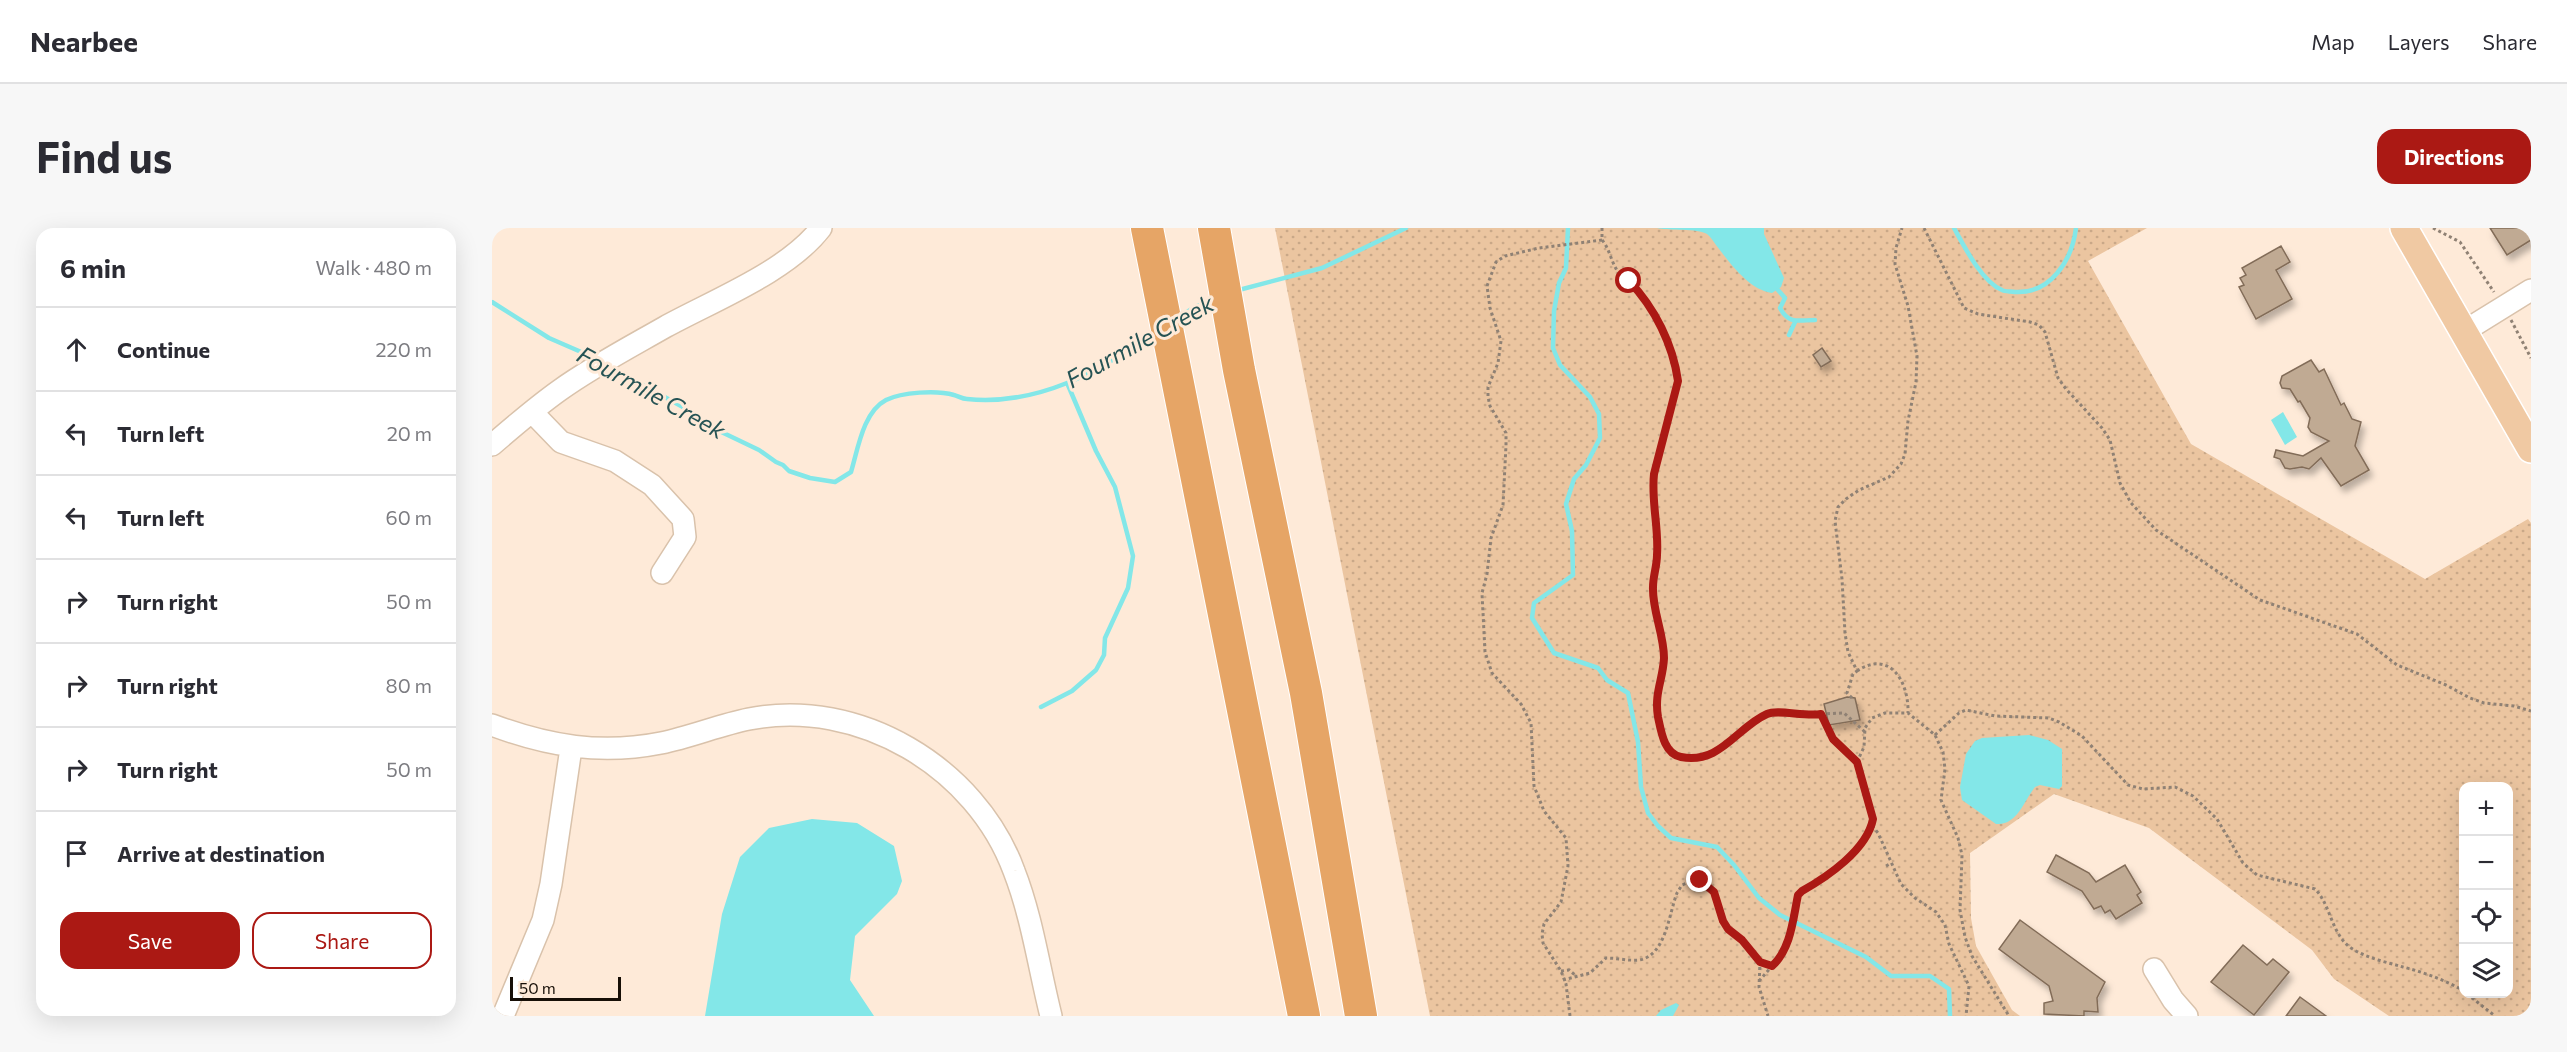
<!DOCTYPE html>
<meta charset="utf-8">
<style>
body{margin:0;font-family:Commissioner,sans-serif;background:#f7f7f7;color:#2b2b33}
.controls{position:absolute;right:18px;bottom:18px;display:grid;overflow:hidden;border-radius:12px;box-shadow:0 6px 24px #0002}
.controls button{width:54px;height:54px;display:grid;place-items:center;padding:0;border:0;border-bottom:2px solid #e1e1e2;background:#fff;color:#2b2b33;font:30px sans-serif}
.scale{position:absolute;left:18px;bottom:15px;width:111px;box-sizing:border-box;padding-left:6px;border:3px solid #170f07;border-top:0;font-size:16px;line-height:21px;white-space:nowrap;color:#170f07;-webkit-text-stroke:4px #feead8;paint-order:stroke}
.stop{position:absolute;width:18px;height:18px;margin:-14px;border:4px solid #ab1914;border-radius:50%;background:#fff}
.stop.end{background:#ab1914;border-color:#fff;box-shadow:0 2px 6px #0008}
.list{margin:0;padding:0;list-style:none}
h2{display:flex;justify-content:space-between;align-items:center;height:78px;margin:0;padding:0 24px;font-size:26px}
h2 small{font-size:20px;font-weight:400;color:#7c7c81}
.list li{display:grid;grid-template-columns:39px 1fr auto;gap:18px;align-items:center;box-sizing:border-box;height:84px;padding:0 24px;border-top:2px solid #e1e1e2}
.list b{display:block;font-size:22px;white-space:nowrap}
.list em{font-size:20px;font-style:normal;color:#7c7c81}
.actions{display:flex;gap:12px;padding:18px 24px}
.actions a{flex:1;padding:14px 0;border:2px solid #ab1914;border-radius:18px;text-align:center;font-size:21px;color:#ab1914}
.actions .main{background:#ab1914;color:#fff}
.icon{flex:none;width:33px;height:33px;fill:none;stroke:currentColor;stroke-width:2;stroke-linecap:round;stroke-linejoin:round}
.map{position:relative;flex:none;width:2039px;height:788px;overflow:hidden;border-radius:18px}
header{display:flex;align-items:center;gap:36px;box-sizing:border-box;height:84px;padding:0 30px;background:#fff;border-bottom:2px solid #e1e1e2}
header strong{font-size:28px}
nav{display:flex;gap:33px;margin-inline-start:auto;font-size:21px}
.intro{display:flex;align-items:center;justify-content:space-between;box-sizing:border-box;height:144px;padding:0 36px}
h1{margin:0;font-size:42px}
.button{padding:15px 27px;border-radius:18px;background:#ab1914;color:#fff;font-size:21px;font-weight:700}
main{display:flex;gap:36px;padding:0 36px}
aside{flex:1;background:#fff;border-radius:18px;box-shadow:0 6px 24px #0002}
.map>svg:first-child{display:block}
</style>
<header>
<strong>Nearbee</strong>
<nav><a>Map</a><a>Layers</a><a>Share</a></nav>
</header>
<div class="intro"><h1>Find us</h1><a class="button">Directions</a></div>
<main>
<aside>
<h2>6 min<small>Walk · 480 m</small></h2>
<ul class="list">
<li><svg class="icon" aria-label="ahead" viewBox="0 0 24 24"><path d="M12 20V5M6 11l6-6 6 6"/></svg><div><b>Continue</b></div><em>220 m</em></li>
<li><svg class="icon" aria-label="left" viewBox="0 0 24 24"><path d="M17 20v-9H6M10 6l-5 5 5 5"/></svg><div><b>Turn left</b></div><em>20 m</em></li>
<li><svg class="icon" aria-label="left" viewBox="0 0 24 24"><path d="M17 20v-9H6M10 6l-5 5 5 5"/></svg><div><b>Turn left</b></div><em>60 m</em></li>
<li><svg class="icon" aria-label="right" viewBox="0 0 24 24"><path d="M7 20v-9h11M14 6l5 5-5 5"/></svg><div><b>Turn right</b></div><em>50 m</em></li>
<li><svg class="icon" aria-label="right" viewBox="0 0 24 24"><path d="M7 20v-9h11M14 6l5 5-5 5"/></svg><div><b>Turn right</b></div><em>80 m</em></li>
<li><svg class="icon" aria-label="right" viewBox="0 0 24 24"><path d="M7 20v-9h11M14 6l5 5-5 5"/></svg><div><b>Turn right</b></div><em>50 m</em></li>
<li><svg class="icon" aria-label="arrive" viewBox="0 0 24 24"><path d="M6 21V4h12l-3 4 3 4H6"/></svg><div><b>Arrive at destination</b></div></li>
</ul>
<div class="actions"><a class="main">Save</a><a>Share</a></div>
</aside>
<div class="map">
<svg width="2039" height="788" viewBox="0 0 2039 788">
<defs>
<pattern id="grass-dots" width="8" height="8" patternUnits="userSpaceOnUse" patternTransform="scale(1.5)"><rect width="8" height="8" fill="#ebc5a0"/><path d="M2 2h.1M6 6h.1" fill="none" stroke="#c9a888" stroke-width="1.8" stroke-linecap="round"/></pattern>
<filter id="shadow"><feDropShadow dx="3.5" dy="6" stdDeviation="3" flood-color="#0004"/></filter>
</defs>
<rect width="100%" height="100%" fill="#feead8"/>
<path fill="url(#grass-dots)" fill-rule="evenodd" d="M783 0H1655L1596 33 1699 216 1933 351 2036 291 2039 295V788H1897L1842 751 1820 722 1657 600 1562 566 1478 625 1479 690 1484 718 1520 782 1528 788H938ZM1972 558H2016V766H1972Z"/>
<path fill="#83e7e8" d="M1165 0H1272V6L1292 50 1289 59 1280 65C1257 62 1237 34 1224 17 1221 13 1219 9 1215 6 1205 0 1178 3 1165 0Z
M1791 184 1805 209 1793 217 1779 192Z
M1537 507 1556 512 1570 521V558L1567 561 1548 557 1543 559C1532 573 1525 598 1504 596L1470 572 1468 559 1474 526 1483 513 1490 510Z
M320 591 365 595 402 618 410 653 405 666 363 708 358 752 382 788H213L230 686 248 629 277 600Z
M1184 775 1187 777 1181 788H1164L1169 782Z"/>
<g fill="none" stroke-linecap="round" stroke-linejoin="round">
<path stroke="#83e7e8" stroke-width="4.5" d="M1076 0 1074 40 1067 55 1062 83 1061 120 1068 137 1098 169 1107 186 1108 210 1094 237 1082 251 1074 276 1080 303 1081 347 1042 375 1040 390 1062 425 1106 440 1115 452 1136 465 1146 514 1149 559 1156 585 1166 598 1179 610 1225 619 1242 637 1267 670 1288 687 1374 729 1399 748H1438L1457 761 1458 788
M1462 0C1472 18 1490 54 1510 62 1513 64 1519 63 1523 64 1559 66 1580 32 1584 0
M1286 62 1293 70 1288 80C1297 97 1307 92 1323 92
M743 63 830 40 914 0
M0 74 57 110 103 130
M683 91 705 78 724 71
M1297 107 1303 94
M118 139 189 178 219 199 267 222 284 234 291 237 297 243 318 250 343 254 359 244C366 221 371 184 394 172 410 164 445 162 462 167 466 168 470 171 475 171 545 178 609 144 663 103
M549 479 580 463 604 442 612 427 613 410 636 360 641 328 623 259 604 223 576 157"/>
</g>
<path fill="#c0aa93" stroke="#826c58" stroke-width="1.5" filter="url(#shadow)" d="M1998 0H2039V12L2015 27Z
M1789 18 1798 34 1784 42 1800 71 1764 91 1747 59 1752 57 1748 50 1754 47 1750 40Z
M1330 120 1339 133 1329 139 1321 127Z
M1819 132 1827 144 1832 141 1849 177 1852 175 1860 191 1869 194 1863 218 1877 242 1849 258 1829 230 1817 241 1810 239 1798 241 1793 240 1788 231 1782 229 1784 222 1811 228 1837 213 1819 204 1816 199 1818 190 1808 173 1806 174 1798 161 1790 160 1788 155 1790 148Z
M1355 469 1363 470 1368 492 1337 497 1332 476Z
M1564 627 1597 645 1604 654 1633 637 1649 664 1645 667 1650 675 1624 691 1618 682 1613 685 1609 678 1602 681 1590 663 1555 644Z
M1528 692 1613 754 1605 770 1606 784 1592 783V788L1552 786V775L1561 773 1557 758 1507 721Z
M1751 717 1775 737 1781 731 1797 744 1762 787 1719 754Z
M1808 769 1834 788H1794Z"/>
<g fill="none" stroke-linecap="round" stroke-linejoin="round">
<defs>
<path id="minor" d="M1971 104 2039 62
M40 184 69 214 123 233 160 257 191 291 193 309 170 345
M0 217C22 198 44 179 68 162 100 139 138 119 173 99 222 72 295 44 329 0
M0 497C56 518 109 527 169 515 199 509 227 497 257 491 366 469 484 539 522 643 540 689 547 740 559 788
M1662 741 1681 772 1695 788
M11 788 51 692 59 656 79 520"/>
<path id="major" d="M1912 0 2039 221"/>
<path id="highway" d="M655 0 812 788
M722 0 747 142 814 465 869 788"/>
</defs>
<use href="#minor" stroke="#d9c2ab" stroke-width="24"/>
<use href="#major" stroke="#fff" stroke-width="30"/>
<use href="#highway" stroke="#fff" stroke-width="34"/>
<path stroke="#8f8174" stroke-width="3" stroke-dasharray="3 3" stroke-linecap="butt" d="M1432 0 1472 80 1486 86 1538 94 1547 97 1553 104 1566 150 1574 161 1610 200 1618 212 1628 255 1639 275 1664 302 1768 372 1865 406 1905 437 1954 457 1978 470 1992 475 2022 478 2039 483
M1941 0 1968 14 2002 64
M2019 92 2039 130
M1365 443C1398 421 1417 454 1416 485
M1360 470 1355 465 1361 446 1365 443 1356 424 1353 405 1350 351 1343 293 1346 279 1354 271 1367 262 1397 249 1409 236 1413 226 1416 193 1424 154 1425 128 1416 78 1403 36 1404 20 1410 0
M1329 486 1352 485 1373 504
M1443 507 1467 485 1474 482 1503 488 1557 490 1567 494 1590 508 1636 557 1651 561 1683 559 1701 568 1725 591 1751 635 1765 647 1823 661C1839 677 1839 706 1859 720 1874 730 1894 734 1911 739 1931 744 1953 752 1972 763
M1365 534 1372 519 1373 500 1380 490 1393 485H1416L1443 507 1451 524 1453 541 1449 572 1466 610 1470 627 1468 682 1473 709 1480 728 1517 788
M1380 598 1386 605 1409 656 1423 670 1444 684 1453 697 1457 716 1477 758 1474 788
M1394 638 1399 635
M1268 733 1267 759 1276 788
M1069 743 1077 742 1083 747
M1071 752 1098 745 1114 730C1125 730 1136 733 1147 732 1174 728 1177 685 1185 665L1190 657 1203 652 1215 656 1222 664 1231 693 1236 701 1250 712 1268 733 1280 738C1299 721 1301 691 1307 667L1310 663C1335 649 1375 622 1381 591L1365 534 1340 511 1329 486C1313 489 1286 481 1275 486 1245 499 1228 537 1189 529 1172 526 1169 503 1166 489 1162 465 1171 452 1172 430 1172 407 1165 386 1161 363 1159 351 1165 339 1165 327 1167 300 1159 273 1162 245L1186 153C1182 127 1170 93 1154 71 1146 61 1136 54 1127 45 1119 35 1118 21 1110 12V0
M1267 753 1280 738
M1975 766 2003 788
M1078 788 1074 756 1069 743 1051 715 1050 706 1052 696 1069 674 1076 638 1074 610 1052 583 1042 558 1039 495 1029 476 1000 445 993 424 990 365 995 346 999 310 1011 277 1014 217V205L998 178 996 169V159L1006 135 1009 113 998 80 995 58 1004 34 1013 28 1047 20 1110 12"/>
<use href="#minor" stroke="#fff" stroke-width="21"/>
<use href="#major" stroke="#f0c9a3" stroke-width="27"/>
<use href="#highway" stroke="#e6a566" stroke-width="32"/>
</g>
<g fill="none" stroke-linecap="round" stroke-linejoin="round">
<path stroke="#ab1914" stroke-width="8" d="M1137 53C1163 80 1181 117 1186 153L1162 246C1159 273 1167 300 1165 327 1165 338 1161 348 1161 359 1160 382 1172 406 1172 430 1171 452 1162 465 1166 489 1169 503 1172 526 1189 529 1228 537 1245 499 1275 486 1286 481 1313 489 1329 486L1341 511 1365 534 1381 591C1375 622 1335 649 1310 663L1306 667C1301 691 1299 721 1280 738L1268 734 1250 712 1236 701 1231 693 1222 664 1208 652"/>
</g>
<g text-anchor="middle" stroke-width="6" stroke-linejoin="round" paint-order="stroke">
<g font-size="24" font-style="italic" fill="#265354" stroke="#feead8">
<text transform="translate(648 114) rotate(-29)" y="8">Fourmile Creek</text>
<text transform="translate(159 165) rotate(29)" y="8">Fourmile Creek</text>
</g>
</g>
</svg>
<div class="controls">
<button>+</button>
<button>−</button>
<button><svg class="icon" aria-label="locate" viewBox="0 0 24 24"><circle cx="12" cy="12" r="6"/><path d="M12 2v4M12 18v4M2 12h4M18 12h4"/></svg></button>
<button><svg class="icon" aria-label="layers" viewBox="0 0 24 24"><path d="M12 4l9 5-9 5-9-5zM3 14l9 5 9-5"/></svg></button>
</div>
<div class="scale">50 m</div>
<div class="stop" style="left:1137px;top:53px"></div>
<div class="stop end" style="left:1208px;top:652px"></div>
</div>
</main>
